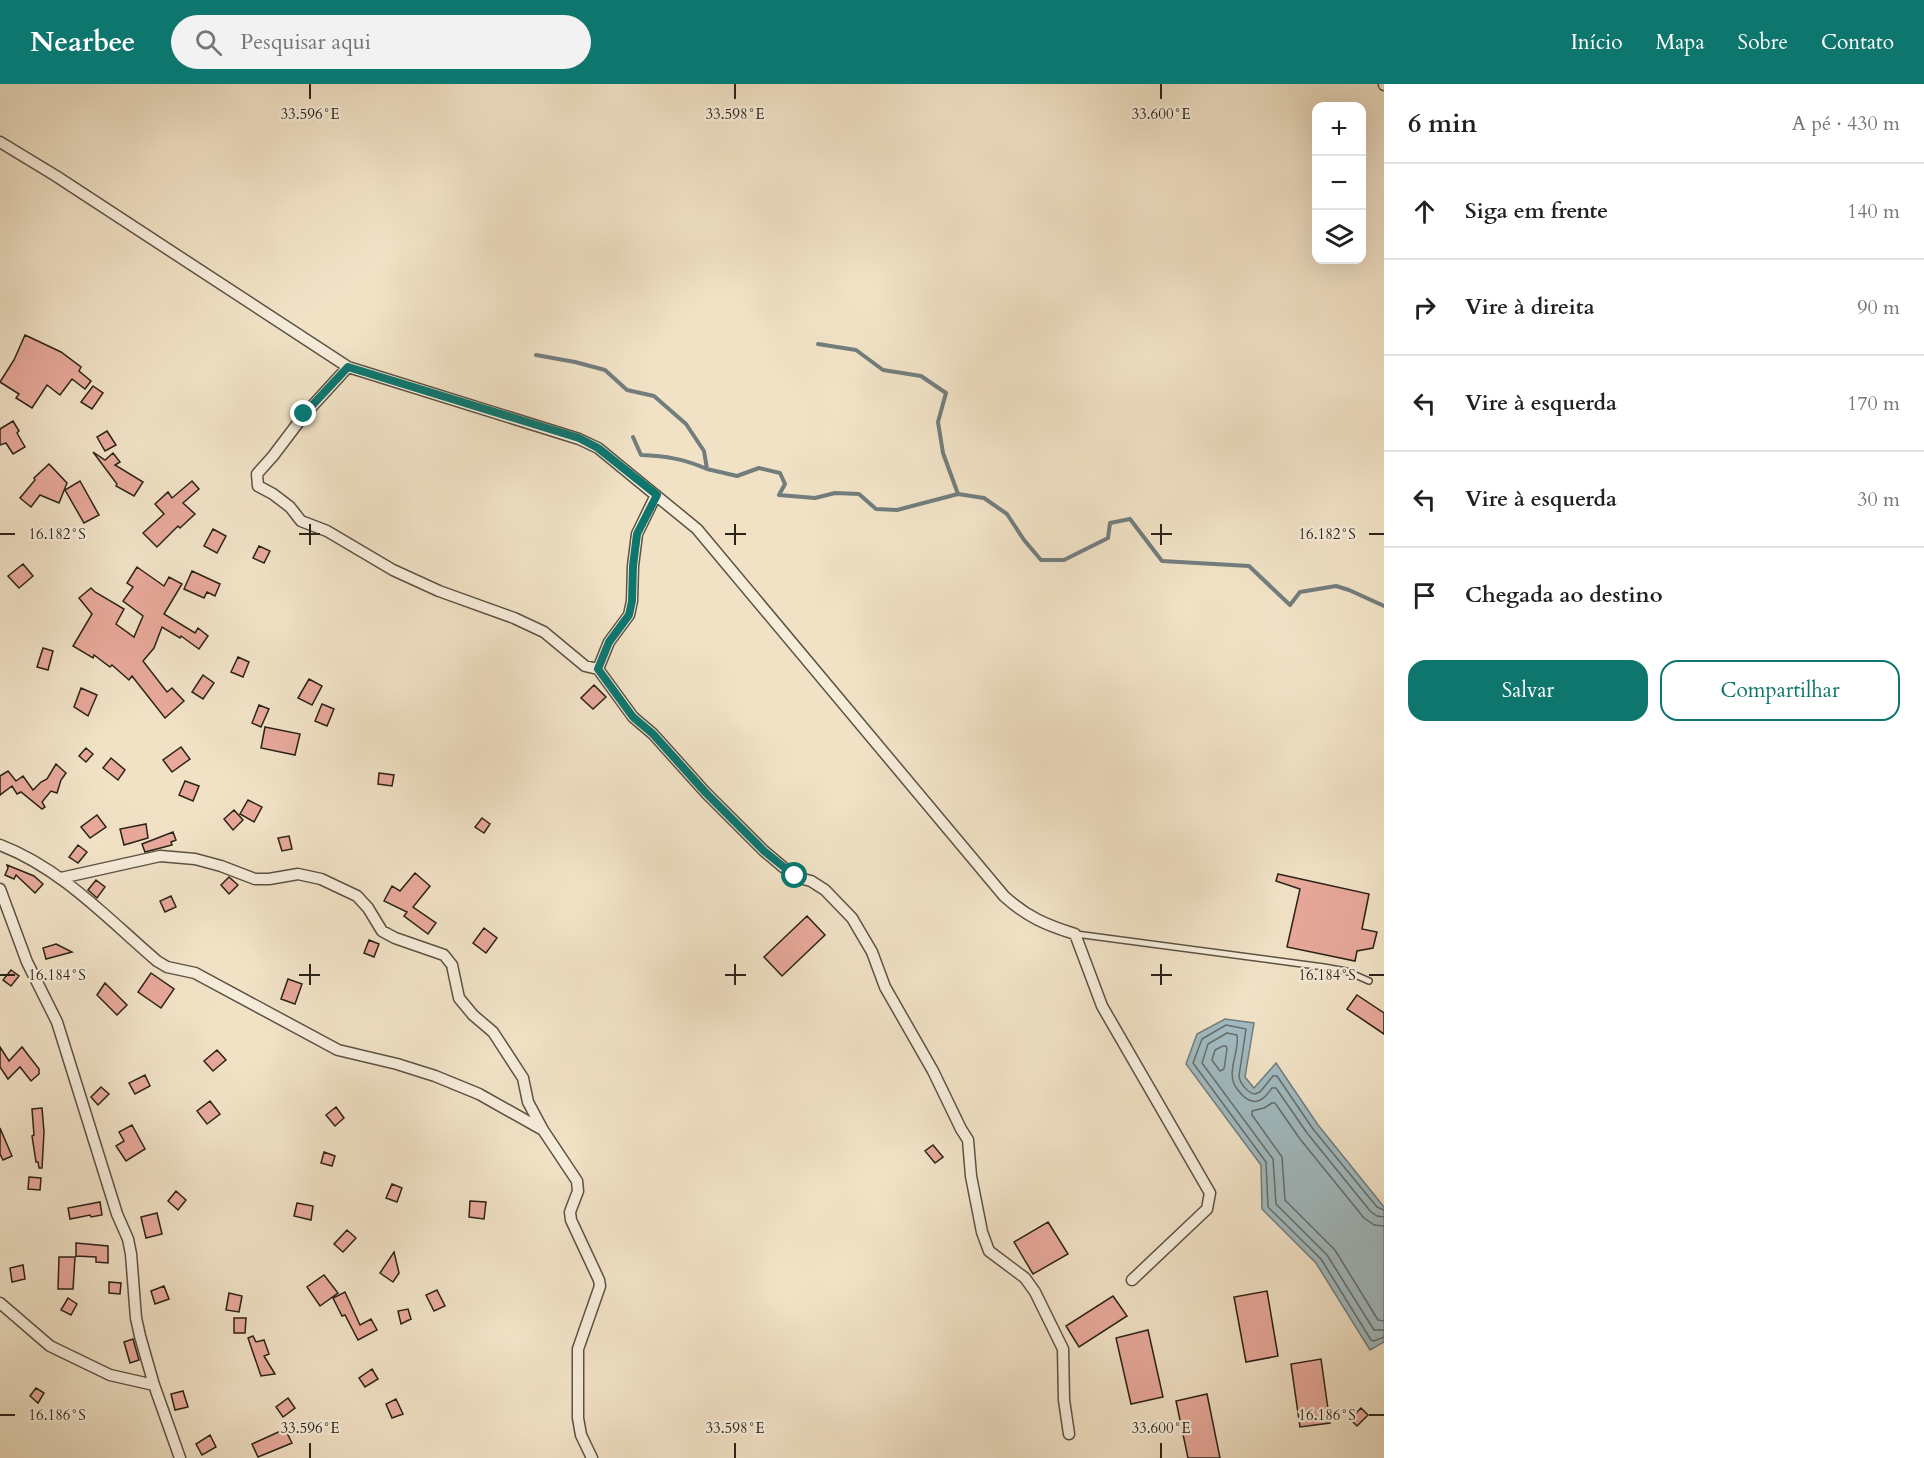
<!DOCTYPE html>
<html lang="pt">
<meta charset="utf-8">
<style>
body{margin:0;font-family:Cardo,serif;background:#f2f2f2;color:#202124}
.controls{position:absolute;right:18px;top:18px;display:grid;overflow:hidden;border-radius:12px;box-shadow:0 6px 24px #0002}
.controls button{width:54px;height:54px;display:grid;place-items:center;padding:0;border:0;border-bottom:2px solid #e0e0e0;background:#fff;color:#202124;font:30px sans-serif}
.stop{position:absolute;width:18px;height:18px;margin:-14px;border:4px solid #0f766e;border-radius:50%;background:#fff}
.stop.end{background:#0f766e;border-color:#fff;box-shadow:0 2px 6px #0008}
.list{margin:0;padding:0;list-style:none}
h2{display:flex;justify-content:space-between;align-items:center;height:78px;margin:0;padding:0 24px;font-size:26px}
h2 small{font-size:20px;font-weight:400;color:#757577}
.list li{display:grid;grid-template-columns:39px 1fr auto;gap:18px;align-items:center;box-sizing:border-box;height:96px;padding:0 24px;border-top:2px solid #e0e0e0}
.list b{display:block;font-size:22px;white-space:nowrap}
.list em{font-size:20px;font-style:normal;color:#757577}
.actions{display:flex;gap:12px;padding:18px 24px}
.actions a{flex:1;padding:14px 0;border:2px solid #0f766e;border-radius:18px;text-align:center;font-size:21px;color:#0f766e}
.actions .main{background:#0f766e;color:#fff}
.icon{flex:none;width:33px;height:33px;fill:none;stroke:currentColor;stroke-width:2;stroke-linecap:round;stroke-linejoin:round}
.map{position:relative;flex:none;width:1384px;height:1374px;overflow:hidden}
header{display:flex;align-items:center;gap:36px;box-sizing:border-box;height:84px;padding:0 30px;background:#0f766e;color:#fff}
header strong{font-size:28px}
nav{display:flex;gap:33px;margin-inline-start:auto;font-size:21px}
.search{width:420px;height:54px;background:#f2f2f2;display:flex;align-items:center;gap:15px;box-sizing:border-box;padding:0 21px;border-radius:33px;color:#757577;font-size:22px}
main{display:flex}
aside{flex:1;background:#fff}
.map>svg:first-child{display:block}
</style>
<header>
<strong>Nearbee</strong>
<div class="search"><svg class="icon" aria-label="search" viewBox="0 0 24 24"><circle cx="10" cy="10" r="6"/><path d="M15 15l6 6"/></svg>Pesquisar aqui</div>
<nav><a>Início</a><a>Mapa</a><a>Sobre</a><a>Contato</a></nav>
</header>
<main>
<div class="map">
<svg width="1384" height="1374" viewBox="0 0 1384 1374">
<rect width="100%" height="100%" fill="#f1e2c6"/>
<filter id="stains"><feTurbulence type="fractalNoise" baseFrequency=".00333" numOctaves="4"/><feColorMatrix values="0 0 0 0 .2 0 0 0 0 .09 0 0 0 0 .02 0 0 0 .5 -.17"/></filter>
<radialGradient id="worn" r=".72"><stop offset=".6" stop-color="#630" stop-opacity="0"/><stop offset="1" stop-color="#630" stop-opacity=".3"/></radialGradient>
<path fill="#a1bac0" stroke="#727d7d" stroke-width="1.5" d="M1225 935 1254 939 1245 993 1254 1004 1276 979 1318 1041 1384 1123V1258L1370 1266 1316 1179 1262 1125 1261 1081 1186 980 1197 950Z"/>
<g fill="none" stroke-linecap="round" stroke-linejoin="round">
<path stroke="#666e6c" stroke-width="1.5" d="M1223 962H1226L1227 965 1224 985 1220 987 1212 976 1215 966Z
M1384 1126 1377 1123 1313 1045 1277 992H1273L1260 1008 1255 1010C1248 1009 1240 1000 1239 992L1246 945 1226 941 1202 955 1193 979 1266 1078 1268 1123 1321 1175 1371 1256 1374 1257 1384 1253
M1384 1133 1377 1132 1371 1128 1307 1049 1276 1004H1272C1266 1012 1260 1021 1249 1016 1244 1014 1241 1010 1238 1006 1224 990 1240 969 1237 951L1227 949 1208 960 1202 979 1273 1075 1276 1120 1327 1171 1374 1246H1384
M1384 1142 1374 1141 1364 1134 1300 1055 1275 1019H1272L1264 1024 1252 1027V1031L1282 1073 1285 1116 1335 1166 1378 1236 1384 1237"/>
<path stroke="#727d7d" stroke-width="4" d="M818 260 856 266 883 286 921 292 946 309 938 338 943 369 958 410
M536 271 575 278 605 286 627 306 654 312 686 340 704 367 707 385 737 392 759 384 780 389 785 400 779 411 815 414 835 409 859 410 876 425 897 426 958 410 984 414 1007 430 1024 456 1041 476H1064L1108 454 1110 439 1130 435 1162 477 1249 482 1290 521 1300 508 1336 502 1349 506 1384 522
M633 353 641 371C666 372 684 375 707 385"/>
</g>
<path fill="#e8a99b" stroke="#2b2218" stroke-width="1.5" d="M25 251 61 268 81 283 79 287 91 297 85 305 72 295 60 311 47 301 32 324 16 314 19 310 0 298 14 276Z
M93 302 103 309 92 325 81 318Z
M13 337 19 347 17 349 25 363 13 370 6 359 0 361V345Z
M107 347 116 361 105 367 97 353Z
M93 368 105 376 113 369 120 378 115 381 143 398 134 412 116 402 117 400Z
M49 380 67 399 59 419 40 411 31 423 20 414 35 396 34 394Z
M80 397 99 431 84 439 65 406Z
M192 397 199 405 183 419 195 430 180 444 178 442 157 463 143 449 164 430 155 420 168 408 172 414Z
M213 445 226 452 217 469 204 462Z
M259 462 270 467 264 479 253 474Z
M23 480 33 492 19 504 8 492Z
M137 483 164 502 169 493 182 500 164 530 195 549 198 544 208 552 199 565 181 552 180 554 162 543 154 564 143 577 167 608 172 604 184 617 165 634 132 592 129 596 112 581 110 583 94 571 93 574 73 562 92 530 79 514 91 504 95 508 124 525 116 540 134 553 143 532 123 517 133 503 127 499Z
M192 487 220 500 215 512 207 508 204 514 184 505Z
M43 564 53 567 48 586 37 583Z
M238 573 249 578 243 593 231 588Z
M203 591 214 599 203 615 192 608Z
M309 595 322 602 312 621 298 614Z
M594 601 606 613 593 625 581 614Z
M81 604 97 611 88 632 74 623Z
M322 620 334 625 327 642 315 637Z
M259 621 269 625 261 643 252 639Z
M265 643 300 650 295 671 261 664Z
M181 663 190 675 172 688 163 676Z
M86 664 93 670 86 678 79 672Z
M111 674 125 686 118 696 103 684Z
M56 680 66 689 61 696 57 709 51 707 42 718 45 723 42 725 21 708 17 710 12 702 0 711V692L8 687 16 697 23 692 33 706 41 698 47 695Z
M379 689 394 691 392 702 378 700Z
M185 697 199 702 193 717 179 711Z
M248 716 262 723 254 738 240 730Z
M234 726 243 736 233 746 224 735Z
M97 731 106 743 90 754 81 743Z
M482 734 490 740 484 749 475 743Z
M146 740 148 754 124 761 120 745Z
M173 748 176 756 171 758 172 761 145 768 142 760Z
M289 752 292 765 282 767 278 754Z
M78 761 87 768 78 779 69 773Z
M7 781 34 792 43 800 35 809 16 791 14 795 5 791 8 784Z
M415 789 430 802 413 823 436 839 428 850 404 832 407 828 384 817 392 802 400 807Z
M1278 790 1369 810 1362 845 1377 848 1373 864 1357 867 1355 877 1287 863 1300 805 1276 797Z
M229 793 238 801 229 810 221 801Z
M96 796 105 803 97 814 88 806Z
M171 812 176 823 165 828 160 817Z
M807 832 825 851 782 892 764 873Z
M484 844 497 854 486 869 473 859Z
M369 856 379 860 374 873 364 869Z
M56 860 72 868 46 875 43 864Z
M11 886 19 892 11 902 3 896Z
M151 889 174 905 161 924 138 908Z
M288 895 302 900 295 920 281 915Z
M105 899 127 921 117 931 97 911Z
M1357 911 1384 929V950L1347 925Z
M0 963 9 977 22 963 39 985V990L31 997 20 983 8 995 0 983Z
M217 966 226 976 213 987 204 977Z
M145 991 150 1002 135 1010 129 999Z
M101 1003 109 1010 98 1021 91 1013Z
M210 1017 220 1030 207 1040 197 1027Z
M336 1023 344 1034 335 1042 326 1031Z
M42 1024 44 1048 42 1084H39L38 1078H36L32 1052 34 1051 32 1025Z
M132 1041 145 1065 126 1077 116 1062 124 1057 119 1048Z
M0 1044 12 1072 3 1076 0 1070Z
M933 1061 943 1073 935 1079 925 1067Z
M324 1068 335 1072 332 1082 321 1079Z
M29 1093 41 1094 40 1106 28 1105Z
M392 1100 402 1104 397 1118 386 1114Z
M176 1107 186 1116 178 1126 168 1117Z
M470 1117 486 1118 484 1135 469 1133Z
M100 1118 102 1131 91 1133 90 1131 70 1135 68 1124Z
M297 1119 313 1122 311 1136 294 1132Z
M157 1129 162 1150 146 1154 141 1133Z
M1048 1138 1068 1170 1033 1190 1014 1158Z
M347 1146 356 1154 343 1168 334 1160Z
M76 1159 108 1162V1179L96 1178V1173L76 1172Z
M394 1168 399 1189 393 1198 380 1189Z
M59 1173H75L73 1205H58Z
M23 1181 25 1195 12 1198 10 1184Z
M324 1191 338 1209 320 1222 307 1203Z
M109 1198 121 1199 120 1210 109 1209Z
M164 1202 169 1215 155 1220 151 1207Z
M437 1206 445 1222 434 1227 426 1211Z
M1267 1207 1278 1272 1246 1278 1234 1213Z
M345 1208 360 1241 371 1235 377 1246 358 1256 345 1231 342 1232 333 1214Z
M229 1209 242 1212 239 1228 226 1226Z
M1113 1212 1127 1232 1079 1263 1066 1242Z
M68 1214 77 1220 71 1231 61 1226Z
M408 1225 411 1235 401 1240 398 1227Z
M234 1234H246L245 1249H234Z
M1148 1246 1163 1313 1131 1320 1116 1254Z
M253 1252 256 1258 264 1256 269 1270 264 1272 275 1290 261 1292 248 1254Z
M133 1255 139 1276 130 1279 124 1258Z
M1321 1275 1330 1339 1300 1343 1291 1280Z
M372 1285 378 1295 365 1303 359 1294Z
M36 1304 44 1309 38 1319 30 1312Z
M183 1307 188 1323 175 1326 171 1310Z
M1207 1310 1220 1374H1188L1176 1317Z
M288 1314 295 1324 283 1333 276 1323Z
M396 1315 403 1330 392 1334 386 1320Z
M1361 1324 1368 1331 1357 1342 1350 1335Z
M285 1345 292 1359 258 1373 252 1360Z
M210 1351 216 1363 202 1371 196 1360Z"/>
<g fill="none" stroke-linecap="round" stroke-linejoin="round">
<defs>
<path id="lane" d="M1076 850 1324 883 1346 887 1369 897"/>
<path id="street" d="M1384 0V1
M0 58 56 92 348 283 579 355 598 364 697 445 1004 812C1027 833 1046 841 1075 850L1102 922 1210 1109 1207 1125 1132 1196
M348 283 304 331 273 372 257 390 258 402 273 410 290 423 301 437 327 447 393 486 439 507 514 534 544 548 585 582 598 585 609 558 629 531 632 517 633 482 637 450 656 411
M598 585 633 633 653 650 706 709 764 767 795 793 811 797 825 806 852 834 872 868 885 903 933 987 961 1045 968 1056 971 1092 982 1148 989 1167 1025 1194 1035 1208 1063 1265 1064 1316 1069 1350
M0 761C61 784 108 835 157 877L167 883 195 889 338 966 397 980 435 992 479 1010 543 1046
M61 794 160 772 195 775 221 782 255 795H269L298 790 321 795 357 812 368 824 382 847 395 854 444 871 452 881 459 914 473 931 493 948 523 994 528 1018 543 1046 577 1097 578 1107 570 1128 571 1136 599 1196 600 1202 578 1265V1334L581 1351 592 1374
M0 805 27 878 57 938 117 1130 128 1155 131 1170 136 1234 140 1252 154 1301 180 1374
M0 1219 50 1262 110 1291 154 1301"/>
</defs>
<use href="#lane" stroke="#5c5244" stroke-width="8"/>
<use href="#street" stroke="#5c5244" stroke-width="13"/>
<use href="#lane" stroke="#f6ecda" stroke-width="5"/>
<use href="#street" stroke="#f6ecda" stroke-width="10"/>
</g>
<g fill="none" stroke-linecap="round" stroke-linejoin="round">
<path stroke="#0f766e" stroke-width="8" d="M304 330 348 283 579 354 598 364 657 411 637 450 633 482 632 517 629 531 609 558 598 585 633 633 653 650 706 709 764 767 795 792"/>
</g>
<path fill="none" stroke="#2b2218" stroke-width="2" d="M310 0V15M735 0V15M1161 0V15M310 440V461M735 440V461M1161 440V461M0 450H15M299 450H320M725 450H746M1151 450H1172M1369 450H1384M310 880V901M735 880V901M1161 880V901M0 891H15M299 891H320M725 891H746M1151 891H1172M1369 891H1384M0 1331H15M1369 1331H1384M310 1359V1374M735 1359V1374M1161 1359V1374"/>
<g font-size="15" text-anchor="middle" fill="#2b2218" stroke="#f6ecda" stroke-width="4.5" stroke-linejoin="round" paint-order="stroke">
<text x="310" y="35">33.596°E</text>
<text x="735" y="35">33.598°E</text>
<text x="1161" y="35">33.600°E</text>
<text x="57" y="455">16.182°S</text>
<text x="1327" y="455">16.182°S</text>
<text x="57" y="896">16.184°S</text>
<text x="1327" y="896">16.184°S</text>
<text x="57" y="1336">16.186°S</text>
<text x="1327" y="1336">16.186°S</text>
<text x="310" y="1349">33.596°E</text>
<text x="735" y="1349">33.598°E</text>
<text x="1161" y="1349">33.600°E</text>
</g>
<rect width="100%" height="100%" filter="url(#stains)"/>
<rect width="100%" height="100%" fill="url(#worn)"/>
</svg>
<div class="controls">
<button>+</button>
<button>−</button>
<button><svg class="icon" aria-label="layers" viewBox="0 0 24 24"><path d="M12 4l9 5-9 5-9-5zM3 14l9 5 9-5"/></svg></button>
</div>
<div class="stop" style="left:795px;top:792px"></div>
<div class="stop end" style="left:304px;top:330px"></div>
</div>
<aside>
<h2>6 min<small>A pé · 430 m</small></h2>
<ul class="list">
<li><svg class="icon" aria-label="ahead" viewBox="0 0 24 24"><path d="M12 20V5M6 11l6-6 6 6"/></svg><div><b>Siga em frente</b></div><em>140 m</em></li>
<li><svg class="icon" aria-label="right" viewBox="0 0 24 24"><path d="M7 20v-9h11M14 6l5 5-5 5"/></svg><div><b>Vire à direita</b></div><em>90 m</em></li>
<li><svg class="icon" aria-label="left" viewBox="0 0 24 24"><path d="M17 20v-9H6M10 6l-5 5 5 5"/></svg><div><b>Vire à esquerda</b></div><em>170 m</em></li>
<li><svg class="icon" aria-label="left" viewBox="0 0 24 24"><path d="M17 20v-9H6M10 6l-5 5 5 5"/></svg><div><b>Vire à esquerda</b></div><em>30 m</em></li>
<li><svg class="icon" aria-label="arrive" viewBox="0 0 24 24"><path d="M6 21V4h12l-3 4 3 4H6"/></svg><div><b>Chegada ao destino</b></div></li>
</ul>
<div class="actions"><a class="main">Salvar</a><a>Compartilhar</a></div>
</aside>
</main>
